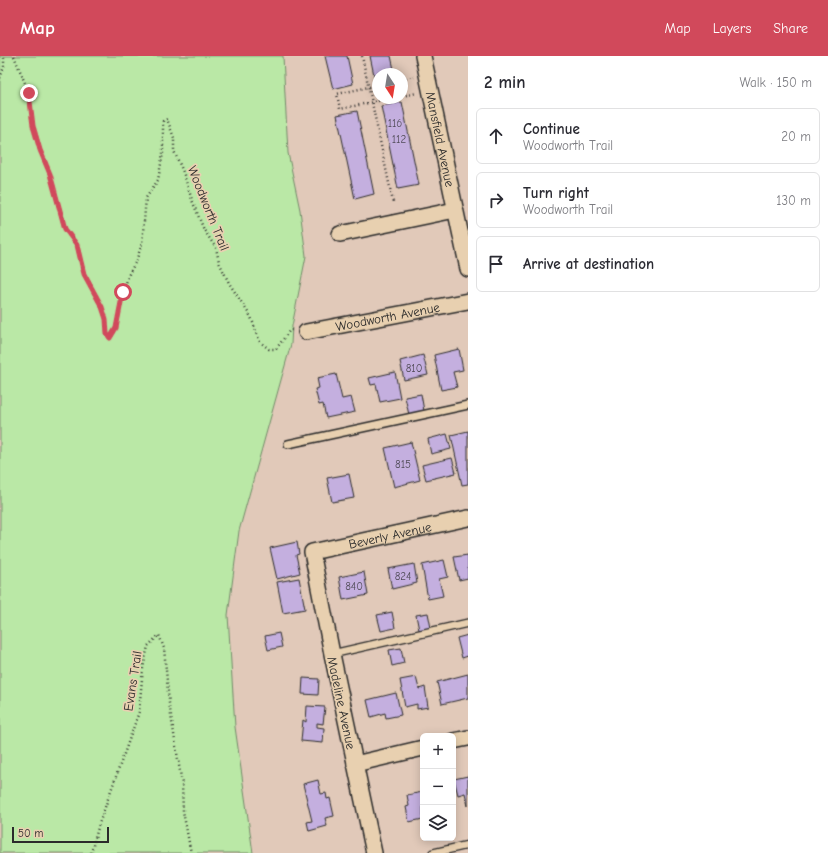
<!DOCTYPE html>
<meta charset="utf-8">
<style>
body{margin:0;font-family:"Comic Neue",sans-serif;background:#f2f2f3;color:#2b2b33}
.controls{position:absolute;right:12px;bottom:12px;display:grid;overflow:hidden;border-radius:6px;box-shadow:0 2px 10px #0003}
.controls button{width:36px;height:36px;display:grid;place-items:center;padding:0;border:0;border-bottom:1px solid #e1e1e2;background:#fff;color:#2b2b33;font:20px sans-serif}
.compass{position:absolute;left:372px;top:12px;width:36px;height:36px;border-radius:50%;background:#fff;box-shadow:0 2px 10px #0003;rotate:168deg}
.scale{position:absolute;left:12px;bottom:10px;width:97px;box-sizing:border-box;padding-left:4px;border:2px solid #2b2b2b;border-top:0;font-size:11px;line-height:14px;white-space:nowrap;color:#2b2b2b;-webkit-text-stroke:3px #e8d0b0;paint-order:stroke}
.stop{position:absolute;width:12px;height:12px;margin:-9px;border:3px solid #d1495b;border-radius:50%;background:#fff}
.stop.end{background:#d1495b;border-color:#fff;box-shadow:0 1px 4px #0008}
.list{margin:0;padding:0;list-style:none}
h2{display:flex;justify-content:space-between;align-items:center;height:52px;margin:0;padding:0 16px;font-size:17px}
h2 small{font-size:13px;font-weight:400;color:#7c7c81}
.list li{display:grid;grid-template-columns:26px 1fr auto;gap:12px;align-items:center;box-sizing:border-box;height:56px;margin:0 8px 8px;padding:0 8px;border:1px solid #e1e1e2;border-radius:6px}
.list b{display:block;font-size:15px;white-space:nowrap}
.list p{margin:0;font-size:13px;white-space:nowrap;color:#7c7c81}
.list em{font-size:13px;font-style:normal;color:#7c7c81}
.icon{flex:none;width:22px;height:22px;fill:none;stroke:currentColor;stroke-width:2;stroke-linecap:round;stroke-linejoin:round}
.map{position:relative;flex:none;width:468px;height:797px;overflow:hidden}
header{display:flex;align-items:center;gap:24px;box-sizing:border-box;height:56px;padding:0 20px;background:#d1495b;color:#fff}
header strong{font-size:19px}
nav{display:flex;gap:22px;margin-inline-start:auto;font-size:14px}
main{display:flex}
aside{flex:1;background:#fff}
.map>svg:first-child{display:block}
</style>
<header>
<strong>Map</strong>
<nav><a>Map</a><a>Layers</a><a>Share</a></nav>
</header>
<main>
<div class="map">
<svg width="468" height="797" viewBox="0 0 468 797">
<rect width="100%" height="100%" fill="#e1c9b9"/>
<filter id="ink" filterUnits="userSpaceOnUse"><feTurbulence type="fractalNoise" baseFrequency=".025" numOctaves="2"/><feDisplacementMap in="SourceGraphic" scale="8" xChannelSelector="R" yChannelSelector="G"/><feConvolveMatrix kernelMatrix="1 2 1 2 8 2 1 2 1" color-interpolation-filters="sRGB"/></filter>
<g filter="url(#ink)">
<path fill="#bae8a6" stroke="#728a68" d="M0 0H283L288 97 300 154 306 200 292 270 291 288 239 475 228 559 235 671 253 797H0Z"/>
<path fill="#c4afdf" stroke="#2b2b2b" d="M325 0H347L353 28 333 33Z
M370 0H391L395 18H378V23L375 24Z
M402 46 419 129 398 133 381 50Z
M357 55 374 138 355 143 337 59Z
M459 293 463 314 453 316 457 331 441 334 434 299Z
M423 299 428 319 404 324 400 305Z
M395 316 400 342 380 346 376 328 371 329 369 322Z
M336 318 342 343 351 341 355 356 326 362 323 348 319 349 315 333 319 332 317 322Z
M421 338 424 355 409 359 405 341Z
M468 375V428L462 429 451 379Z
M447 378 451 393 431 398 428 383Z
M411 386 420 424 394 431 385 392Z
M452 402 456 417 426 424 422 409Z
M349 418 354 442 332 446 327 422Z
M297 486 299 498 296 499 300 517 277 523 270 492Z
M468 499V522L459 524 454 501Z
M444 504 448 521 439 523 443 540 428 543 422 509Z
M414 508 417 527 392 533 388 513Z
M364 516 368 539 343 544 339 521Z
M299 522 305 553 283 557 277 526Z
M392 556 395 572 381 575 377 559Z
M428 557 431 572 419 574 416 559Z
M279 577 282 591 268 594 265 580Z
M468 579V600L462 602 457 582Z
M401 592 404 607 392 610 389 594Z
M468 618V642L442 648 437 626Z
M416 621 419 633 425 631 428 651 417 653V648L405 651 400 624Z
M303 622 319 623 318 639 302 638Z
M396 637 401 659 386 662 385 657 371 661 367 644Z
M307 650 325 651 323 668 317 667V671L324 672 323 687 301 685 303 664 306 666Z
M468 720V750L465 737 458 739 454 723Z
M318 724 321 738 326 737 327 743 330 742 334 760 325 762 327 770 309 775 307 766 312 765 303 728Z
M423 736V763L409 766 406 751 409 750 407 739Z"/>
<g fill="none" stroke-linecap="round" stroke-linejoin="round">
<defs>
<path id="service" d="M288 388 468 349
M332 598 468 567
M433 797 468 789"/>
<g id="minor">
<path id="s1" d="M423 0 468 213"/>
<path d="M340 178 455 154"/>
<path id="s2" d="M306 276 468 245"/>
<path d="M453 685 468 682"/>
<path d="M355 708 423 692"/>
<path id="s3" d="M374 797 332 598 312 496 468 462"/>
</g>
</defs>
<use href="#service" stroke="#2b2b2b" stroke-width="10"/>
<use href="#minor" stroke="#2b2b2b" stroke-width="18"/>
<path stroke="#2b2b2b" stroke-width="2.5" stroke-dasharray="1 3" stroke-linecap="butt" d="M14 0 29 37 33 70 40 94 50 118 65 173 77 189 84 218 102 251 106 263 107 278 110 282 116 272 123 236 129 218 136 205 142 188 146 142 158 124 163 97V65L167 63 174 82V95L183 116 192 144 204 174 216 192 219 206 229 227 251 261 260 286 269 293H276L290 274H294
M362 0 393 146
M0 22 4 11V0
M402 23 414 21
M378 29 337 38 340 53 392 42
M402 40 417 37
M91 797 99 768 139 656 143 612 148 590 159 579 164 592 169 647 182 728 183 755 191 797"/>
<use href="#service" stroke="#e8d0b0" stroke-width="7"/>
<use href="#minor" stroke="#e8d0b0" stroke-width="15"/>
</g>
</g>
<g fill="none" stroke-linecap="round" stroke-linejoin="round" filter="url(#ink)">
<path stroke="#d1495b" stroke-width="5" d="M29 37 33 70 40 94 50 118 65 173 77 189 84 218 102 251 106 263 107 278 110 282 116 272 123 236"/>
</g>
<g text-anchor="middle" stroke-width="3.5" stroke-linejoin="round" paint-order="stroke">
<g font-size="11" fill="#514c58">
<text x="395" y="71">116</text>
<text x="399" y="87">112</text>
<text x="414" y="316">810</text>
<text x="403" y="412">815</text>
<text x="403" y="524">824</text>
<text x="354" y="534">840</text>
</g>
<g font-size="13" fill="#2b2b2b" stroke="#e8d0b0">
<text dy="5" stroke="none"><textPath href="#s1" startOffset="85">Mansfield Avenue</textPath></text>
<text transform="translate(209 152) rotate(68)" y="5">Woodworth Trail</text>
<text dy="5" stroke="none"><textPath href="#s2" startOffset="83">Woodworth Avenue</textPath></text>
<text dy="5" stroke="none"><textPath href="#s3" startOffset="387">Beverly Avenue</textPath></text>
<text transform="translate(132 625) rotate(-81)" y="5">Evans Trail</text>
<text transform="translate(342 647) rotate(78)" y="5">Madeline Avenue</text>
</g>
</g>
</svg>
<div class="controls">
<button>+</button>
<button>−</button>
<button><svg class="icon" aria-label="layers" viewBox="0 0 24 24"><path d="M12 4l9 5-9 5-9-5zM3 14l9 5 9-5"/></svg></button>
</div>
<svg class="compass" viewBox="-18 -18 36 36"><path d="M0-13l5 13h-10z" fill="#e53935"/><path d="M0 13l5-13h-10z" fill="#7c7c81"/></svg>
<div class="scale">50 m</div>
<div class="stop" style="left:123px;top:236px"></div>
<div class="stop end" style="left:29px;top:37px"></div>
</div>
<aside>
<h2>2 min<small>Walk · 150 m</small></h2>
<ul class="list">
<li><svg class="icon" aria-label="ahead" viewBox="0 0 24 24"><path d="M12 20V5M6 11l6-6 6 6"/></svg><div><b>Continue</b><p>Woodworth Trail</p></div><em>20 m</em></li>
<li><svg class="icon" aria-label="right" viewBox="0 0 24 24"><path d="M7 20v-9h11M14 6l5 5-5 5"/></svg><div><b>Turn right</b><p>Woodworth Trail</p></div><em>130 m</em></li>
<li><svg class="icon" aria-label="arrive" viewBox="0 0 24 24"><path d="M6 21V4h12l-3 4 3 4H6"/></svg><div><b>Arrive at destination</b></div></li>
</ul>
</aside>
</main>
